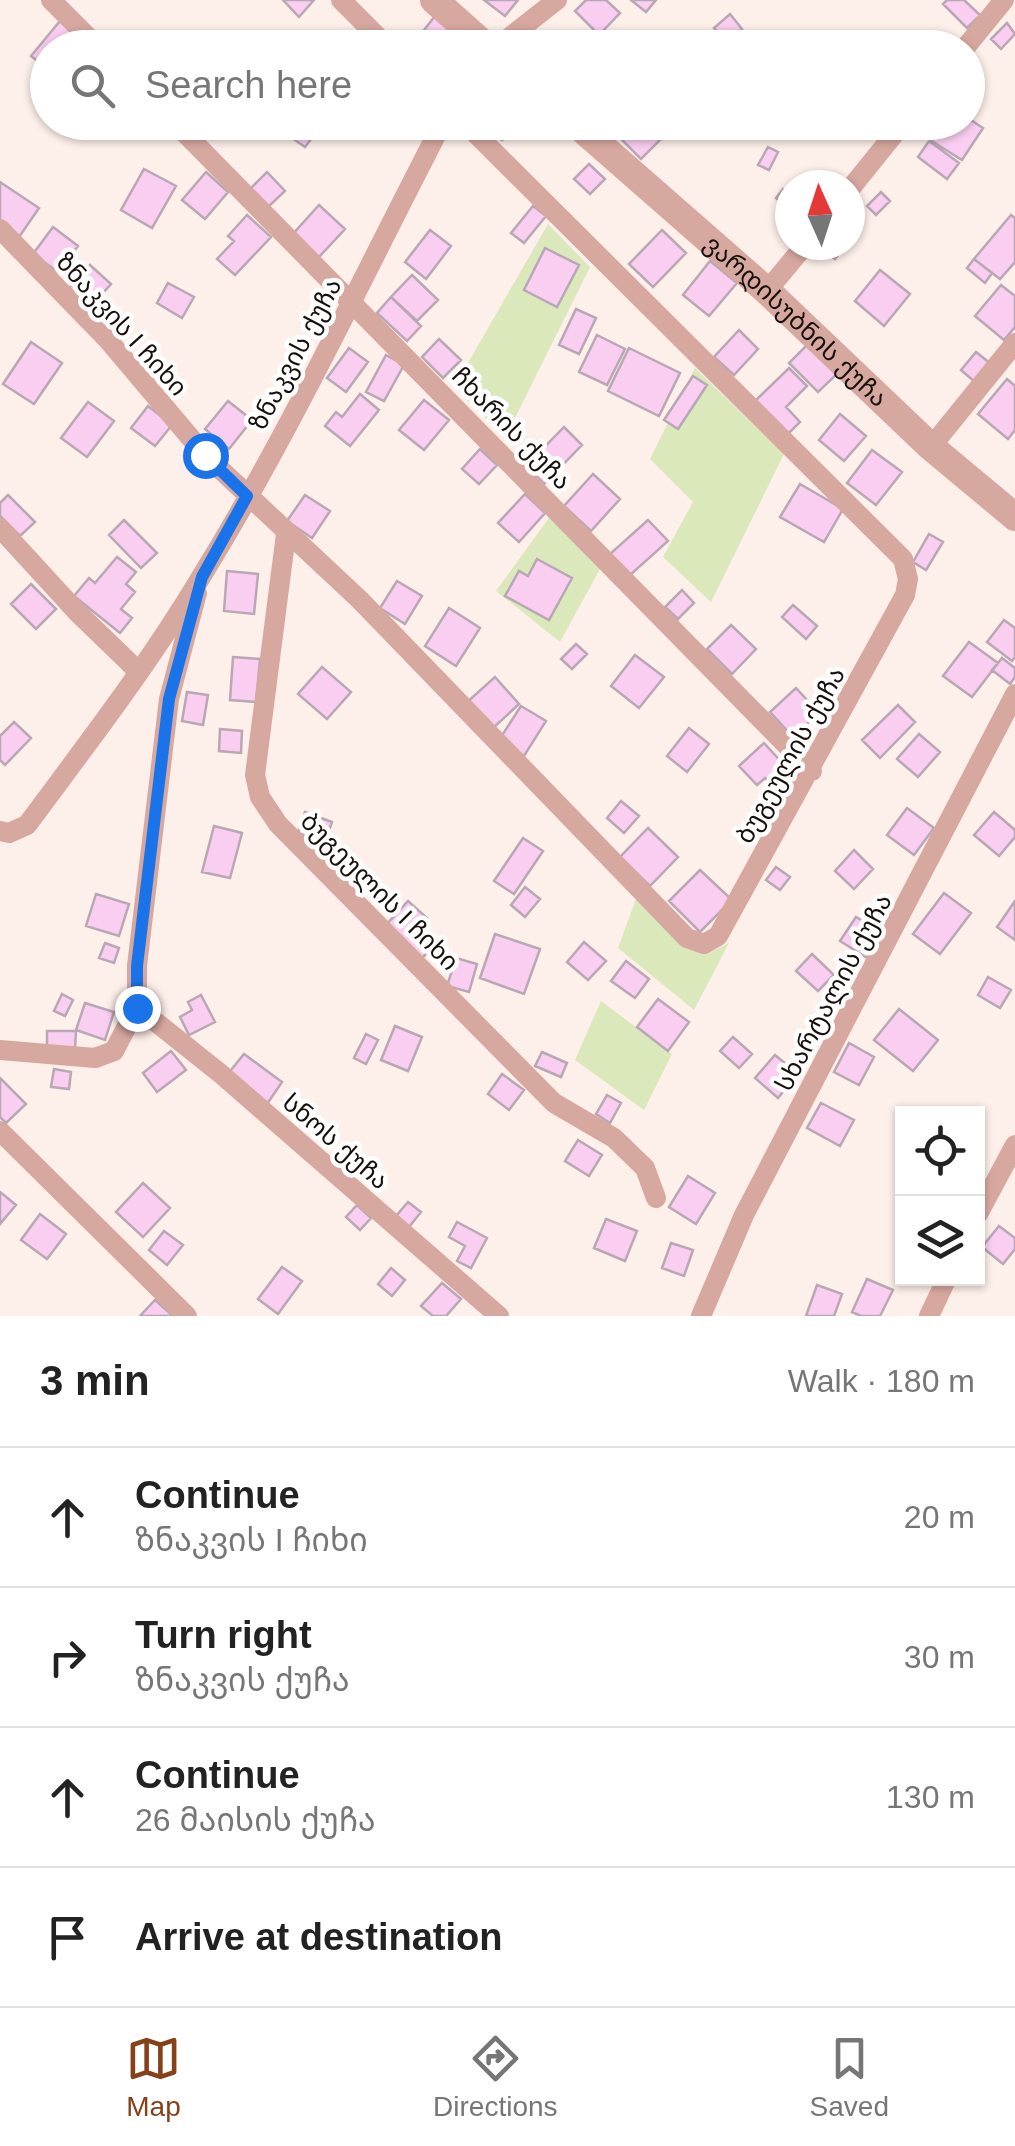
<!DOCTYPE html>
<meta charset="utf-8">
<style>
body{margin:0;font-family:Helvetica,"Noto Sans Georgian",sans-serif;background:#f2f2f2;color:#222}
.controls{position:absolute;right:30px;bottom:30px;display:grid;overflow:hidden;border-radius:0px;box-shadow:0 2px 8px #0004}
.controls button{width:90px;height:90px;display:grid;place-items:center;padding:0;border:0;border-bottom:2px solid #e0e0e0;background:#fff;color:#222;font:50px sans-serif}
.compass{position:absolute;left:775px;top:170px;width:90px;height:90px;border-radius:50%;background:#fff;box-shadow:0 2px 8px #0004;rotate:357deg}
.stop{position:absolute;width:30px;height:30px;margin:-22px;border:8px solid #1a73e8;border-radius:50%;background:#fff}
.stop.end{background:#1a73e8;border-color:#fff;box-shadow:0 2px 10px #0008}
.list{margin:0;padding:0;list-style:none}
h2{display:flex;justify-content:space-between;align-items:center;height:130px;margin:0;padding:0 40px;font-size:42px}
h2 small{font-size:32px;font-weight:400;color:#767676}
.list li{display:grid;grid-template-columns:65px 1fr auto;gap:30px;align-items:center;box-sizing:border-box;height:140px;padding:0 40px;border-top:2px solid #e0e0e0}
.list b{display:block;font-size:38px;white-space:nowrap}
.list p{margin:0;font-size:32px;white-space:nowrap;color:#767676}
.list em{font-size:32px;font-style:normal;color:#767676}
.icon{flex:none;width:55px;height:55px;fill:none;stroke:currentColor;stroke-width:2;stroke-linecap:round;stroke-linejoin:round}
.map{position:relative;flex:none;width:1015px;height:1316px;overflow:hidden}
.search{position:absolute;background:#fff;box-shadow:0 2px 8px #0004;left:30px;right:30px;top:30px;height:110px;display:flex;align-items:center;gap:25px;box-sizing:border-box;padding:0 35px;border-radius:55px;color:#767676;font-size:38px}
.sheet{height:690px;background:#fff}
nav{display:flex;justify-content:space-around;align-items:center;box-sizing:border-box;height:140px;border-top:2px solid #e0e0e0;background:#fff;font-size:28px;color:#767676}
nav a{display:grid;justify-items:center;gap:5px}
nav .on{color:#86411a}
.map>svg:first-child{display:block}
</style>
<div class="map">
<svg width="1015" height="1316" viewBox="0 0 1015 1316">
<rect width="100%" height="100%" fill="#fdefe9"/>
<path fill="#dae8bc" d="M548 224 590 267 505 438 454 387Z
M695 368 784 454 711 602 663 557 693 502 650 459Z
M551 515 600 569 560 642 496 591Z
M637 896 688 949 709 953 729 943 694 1010 618 948Z
M601 1001 672 1054 644 1110 575 1060Z"/>
<path fill="#facef0" stroke="#b9a7b5" stroke-width="2.5" d="M283 0H314L299 17Z
M484 0H518L505 16Z
M586 0H606L620 13 599 35 575 11Z
M631 0H656L646 12Z
M947 0H964L980 15 967 28 943 4Z
M730 14 742 29 727 42 714 28Z
M435 16 457 34 451 41 459 48H410Z
M60 21 87 44 84 48H48V69L31 56Z
M1007 23 1015 34 1001 49 991 39Z
M558 35 572 48H546Z
M968 118 983 128 962 160 927 138 936 122H968Z
M289 122H316L321 126 305 147 282 131Z
M394 122H428L421 131 416 128 410 135Z
M485 122H519L502 140Z
M633 122H662L670 130 641 159 619 137Z
M929 141 959 163 947 179 918 157Z
M768 147 778 152 769 170 758 165Z
M589 164 605 179 590 194 574 179Z
M144 169 176 186 152 228 121 210Z
M206 172 228 192 205 219 182 200Z
M267 172 285 191 268 207 250 189Z
M0 182 39 208 19 237 0 220Z
M783 189 790 194V209L776 198Z
M881 192 890 201 876 215 867 206Z
M319 205 345 229 319 257 293 234Z
M533 206 546 216 524 243 511 233Z
M247 215 271 237 235 275 217 259 234 241 228 236Z
M1011 215 1015 218V262L1000 279 974 259Z
M53 227 78 246 58 272 33 254Z
M430 230 451 246 426 279 405 262Z
M662 230 686 253 653 287 629 264Z
M821 245H846L835 259 819 247Z
M545 248 579 265 557 307 524 290Z
M974 259 992 273 985 283 967 268Z
M710 261 737 283 709 316 683 295Z
M90 265 111 284 90 307 69 288Z
M880 270 910 294 884 326 855 301Z
M412 275 438 300 417 321 391 297Z
M168 283 194 297 182 318 157 303Z
M1001 285 1015 296V327L1004 340 975 316Z
M391 297 421 326 407 341 377 313Z
M576 309 596 318 579 354 559 345Z
M739 330 758 349 734 375 714 357Z
M597 335 625 349 607 385 579 372Z
M439 339 461 360 443 378 422 357Z
M31 342 62 363 34 404 3 384Z
M809 343 838 373 818 392 789 363Z
M349 348 368 362 346 392 327 378Z
M629 348 680 373 659 416 608 391Z
M976 352 991 364 975 382 961 370Z
M386 355 404 365 384 401 366 392Z
M789 368 807 386 786 407 800 422 786 436 753 403Z
M693 376 707 385 678 429 664 420Z
M1007 379 1015 386V430L1008 439 978 414Z
M360 394 379 410 350 446 325 426 336 412 342 417Z
M424 400 449 420 424 450 399 430Z
M228 401 252 420 229 449 205 429Z
M88 402 114 421 87 457 61 438Z
M148 406 172 425 155 446 131 428Z
M840 414 866 436 844 461 819 440Z
M564 427 582 445 544 484 526 466Z
M480 449 497 465 479 484 462 469Z
M872 450 902 472 876 505 847 483Z
M593 474 620 499 591 531 564 506Z
M800 484 843 509 824 542 780 517Z
M525 494 545 513 519 542 498 523Z
M8 495 35 522 20 536 0 516V503Z
M305 495 330 511 312 538 287 521Z
M124 520 157 553 141 568 109 535Z
M648 520 668 541 629 576 610 554Z
M929 534 943 542 926 570 913 562Z
M117 557 136 572 126 584 135 592 121 609 132 618 120 633 74 596 89 578 95 583Z
M537 559 572 578 549 620 505 596 519 571 528 576Z
M227 571 258 574 254 614 224 611Z
M397 581 422 596 405 624 380 608Z
M31 584 56 609 36 629 11 604Z
M682 590 694 603 678 619 665 607Z
M793 605 817 626 806 639 782 617Z
M449 608 480 628 456 666 425 646Z
M1004 620 1015 628V657L1012 661 987 642Z
M731 625 756 649 732 674 707 649Z
M969 642 998 663 972 697 943 676Z
M576 644 587 654 572 669 561 659Z
M635 655 664 677 639 708 611 686Z
M233 657 260 659 256 702 230 700Z
M1002 658 1015 668V677L1010 684 992 670Z
M322 667 351 692 327 719 298 694Z
M495 677 519 704 491 730 466 703Z
M796 688 819 713 793 737 770 712Z
M187 692 208 695 203 725 182 721Z
M898 705 915 722 880 758 862 740Z
M521 706 546 721 524 756 499 740Z
M14 722 31 738 5 765 0 760V736Z
M689 728 709 744 687 772 667 756Z
M220 729 242 731 241 753 219 751Z
M919 734 940 752 918 777 897 759Z
M764 743 795 777 778 792 765 778 757 785 739 766Z
M621 801 639 816 624 833 607 818Z
M907 808 934 828 914 855 887 835Z
M305 812 332 822 325 842 298 833Z
M994 812 1015 830V837L999 856 974 835Z
M214 826 242 833 230 878 202 872Z
M648 828 678 857 650 886 620 857Z
M523 838 543 851 514 894 494 881Z
M854 850 873 869 854 889 835 871Z
M776 867 790 877 780 890 766 880Z
M700 870 732 900 700 932 669 901Z
M525 887 540 899 525 917 511 905Z
M944 893 971 913 940 954 913 934Z
M96 894 129 904 119 936 86 926Z
M408 901 427 918 412 935 430 950 422 958 386 925Z
M1015 901V940L997 927Z
M856 917 882 933 867 958 840 941Z
M495 934 540 949 524 994 480 978Z
M584 942 606 961 588 980 567 962Z
M105 943 119 948 114 963 99 958Z
M812 954 834 975 818 991 796 971Z
M456 958 477 964 469 992 447 986Z
M626 961 649 979 635 998 611 981Z
M988 977 1011 990 1000 1008 978 995Z
M62 994 73 1000 65 1016 54 1011Z
M201 995 215 1022 189 1035 180 1017 192 1010 188 1002Z
M658 999 689 1022 668 1051 637 1027Z
M85 1003 114 1012 105 1040 76 1030Z
M899 1009 938 1040 913 1071 874 1040Z
M395 1026 422 1037 408 1071 381 1060Z
M47 1031H76L75 1048 47 1047Z
M366 1034 378 1040 366 1064 354 1058Z
M733 1037 752 1054 739 1068 720 1051Z
M849 1043 874 1057 859 1085 834 1072Z
M171 1051 186 1070 157 1092 143 1073Z
M542 1052 567 1063 561 1077 535 1066Z
M244 1054 282 1082 267 1104 227 1075Z
M775 1055 798 1074 778 1098 755 1078Z
M54 1069 71 1072 69 1089 51 1087Z
M502 1074 524 1090 509 1110 488 1094Z
M0 1078 26 1104 6 1123 0 1117Z
M607 1095 621 1103 610 1123 596 1114Z
M821 1103 854 1120 840 1146 807 1128Z
M578 1140 602 1155 589 1176 565 1161Z
M688 1176 715 1193 696 1224 669 1207Z
M143 1183 170 1208 143 1237 116 1212Z
M0 1192 16 1205 0 1224Z
M408 1202 421 1212 409 1227 396 1216Z
M357 1205 371 1218 360 1230 346 1217Z
M40 1214 66 1234 47 1259 21 1240Z
M606 1219 637 1231 625 1261 594 1248Z
M457 1222 487 1238 471 1268 457 1261 465 1246 449 1237Z
M999 1226 1015 1238V1249L1003 1264 982 1247Z
M164 1231 183 1245 167 1265 149 1250Z
M671 1243 693 1250 684 1276 662 1268Z
M282 1267 302 1281 278 1314 258 1299Z
M391 1268 405 1280 392 1296 378 1284Z
M867 1279 893 1290 880 1316H861L852 1312Z
M442 1283 461 1299 446 1316H433L421 1306Z
M817 1285 842 1294 834 1316H806Z
M155 1300 173 1316H140Z"/>
<g fill="none" stroke-linecap="round" stroke-linejoin="round">
<path stroke="#d7a8a0" stroke-width="20" d="M51 0 99 48
M341 0 389 48
M496 48 557 0
M965 48 1004 0
M174 122 812 771
M850 189 904 122
M0 229 108 340 205 455 360 600 687 938 704 944 718 936 905 595 908 579 903 559 464 122
M767 291 805 245
M931 447 1015 343
M0 528 77 612 139 672
M286 534 255 775 260 797 278 824 554 1103 614 1138 645 1168 656 1198
M0 831 9 833 27 825C87 744 149 664 201 577 291 431 364 274 443 122
M137 1007 221 1074 499 1316
M0 1050 95 1058 114 1051 137 1007V966L169 699 197 593
M0 1131 187 1316
M978 1214 1015 1145
M701 1316 744 1215 1015 694
M929 1316 947 1278"/>
<g stroke="#d7a8a0" stroke-width="28">
<path d="M434 0 488 48"/>
<path id="s1" d="M574 122 767 291 931 447 1015 517"/>
</g>
</g>
<g fill="none" stroke-linecap="round" stroke-linejoin="round">
<path stroke="#1a73e8" stroke-width="12" d="M137 1008V966L169 699 202 577 247 496 205 455"/>
</g>
<g text-anchor="middle" stroke-width="9" stroke-linejoin="round" paint-order="stroke">
<g font-size="25" fill="#160f0c" stroke="#fff">
<text dy="9" stroke="none"><textPath href="#s1" startOffset="298">ვარდისუბნის ქუჩა</textPath></text>
<text transform="translate(122 324) rotate(48)" y="9">ზნაკვის I ჩიხი</text>
<text transform="translate(295 354) rotate(-62)" y="9">ზნაკვის ქუჩა</text>
<text transform="translate(512 428) rotate(46)" y="9">ჩხარის ქუჩა</text>
<text transform="translate(790 755) rotate(-61)" y="9">ბუგეულის ქუჩა</text>
<text transform="translate(380 891) rotate(45)" y="9">ბუგეულის I ჩიხი</text>
<text transform="translate(833 992) rotate(-62)" y="9">სხარტალის ქუჩა</text>
<text transform="translate(336 1141) rotate(41)" y="9">სნოს ქუჩა</text>
</g>
</g>
</svg>
<div class="controls">
<button><svg class="icon" aria-label="locate" viewBox="0 0 24 24"><circle cx="12" cy="12" r="6"/><path d="M12 2v4M12 18v4M2 12h4M18 12h4"/></svg></button>
<button><svg class="icon" aria-label="layers" viewBox="0 0 24 24"><path d="M12 4l9 5-9 5-9-5zM3 14l9 5 9-5"/></svg></button>
</div>
<svg class="compass" viewBox="-18 -18 36 36"><path d="M0-13l5 13h-10z" fill="#e53935"/><path d="M0 13l5-13h-10z" fill="#767676"/></svg>
<div class="stop" style="left:205px;top:455px"></div>
<div class="stop end" style="left:137px;top:1008px"></div>
<div class="search"><svg class="icon" aria-label="search" viewBox="0 0 24 24"><circle cx="10" cy="10" r="6"/><path d="M15 15l6 6"/></svg>Search here</div>
</div>
<section class="sheet">
<h2>3 min<small>Walk · 180 m</small></h2>
<ul class="list">
<li><svg class="icon" aria-label="ahead" viewBox="0 0 24 24"><path d="M12 20V5M6 11l6-6 6 6"/></svg><div><b>Continue</b><p>ზნაკვის I ჩიხი</p></div><em>20 m</em></li>
<li><svg class="icon" aria-label="right" viewBox="0 0 24 24"><path d="M7 20v-9h11M14 6l5 5-5 5"/></svg><div><b>Turn right</b><p>ზნაკვის ქუჩა</p></div><em>30 m</em></li>
<li><svg class="icon" aria-label="ahead" viewBox="0 0 24 24"><path d="M12 20V5M6 11l6-6 6 6"/></svg><div><b>Continue</b><p>26 მაისის ქუჩა</p></div><em>130 m</em></li>
<li><svg class="icon" aria-label="arrive" viewBox="0 0 24 24"><path d="M6 21V4h12l-3 4 3 4H6"/></svg><div><b>Arrive at destination</b></div></li>
</ul>
</section>
<nav>
<a class="on"><svg class="icon" aria-label="map" viewBox="0 0 24 24"><path d="M3 6l6-2 6 2 6-2v14l-6 2-6-2-6 2zM9 4v14M15 6v14"/></svg>Map</a>
<a><svg class="icon" aria-label="directions" viewBox="0 0 24 24"><path d="M12 3l9 9-9 9-9-9zM9 14v-3h6M13 9l2 2-2 2"/></svg>Directions</a>
<a><svg class="icon" aria-label="saved" viewBox="0 0 24 24"><path d="M7 4h10v16l-5-4-5 4z"/></svg>Saved</a>
</nav>
